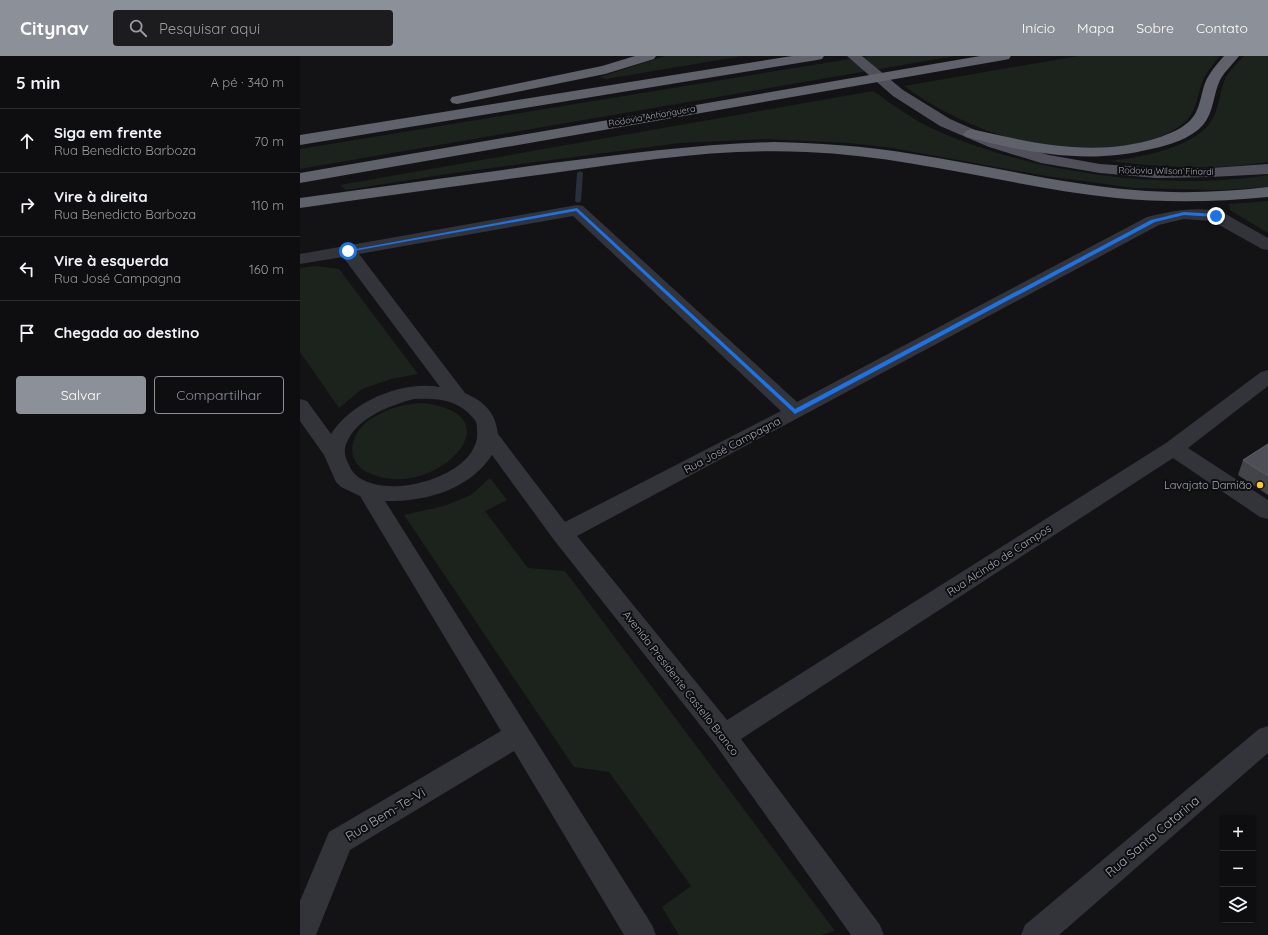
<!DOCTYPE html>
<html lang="pt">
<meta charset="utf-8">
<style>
body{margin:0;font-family:Quicksand,sans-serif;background:#1c1c1e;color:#f1f3f6}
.controls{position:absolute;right:12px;bottom:12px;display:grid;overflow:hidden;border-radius:4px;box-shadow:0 1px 3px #0004}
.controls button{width:36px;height:36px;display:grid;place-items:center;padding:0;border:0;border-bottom:1px solid #2e2e30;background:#0e0e10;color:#f1f3f6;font:20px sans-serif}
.stop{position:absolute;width:12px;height:12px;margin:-9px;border:3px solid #1a73e8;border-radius:50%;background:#fff}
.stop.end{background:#1a73e8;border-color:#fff;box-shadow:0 1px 4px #0008}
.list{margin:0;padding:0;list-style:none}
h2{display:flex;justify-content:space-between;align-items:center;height:52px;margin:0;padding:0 16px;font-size:17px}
h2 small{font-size:13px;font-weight:400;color:#9b9c9f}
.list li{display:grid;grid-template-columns:26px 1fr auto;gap:12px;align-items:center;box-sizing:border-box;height:64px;padding:0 16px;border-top:1px solid #2e2e30}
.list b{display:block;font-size:15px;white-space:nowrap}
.list p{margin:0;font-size:13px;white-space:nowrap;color:#9b9c9f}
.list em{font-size:13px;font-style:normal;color:#9b9c9f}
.actions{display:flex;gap:8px;padding:12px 16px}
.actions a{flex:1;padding:9px 0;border:1px solid #8c9099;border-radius:4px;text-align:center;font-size:14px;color:#8c9099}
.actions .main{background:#8c9099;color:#fff}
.icon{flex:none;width:22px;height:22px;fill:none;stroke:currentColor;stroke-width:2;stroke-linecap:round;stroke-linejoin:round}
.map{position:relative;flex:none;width:968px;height:879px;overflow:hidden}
header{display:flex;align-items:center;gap:24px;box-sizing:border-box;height:56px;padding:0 20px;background:#8c9099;color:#fff}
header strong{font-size:19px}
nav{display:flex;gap:22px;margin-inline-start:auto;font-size:14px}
.search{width:280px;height:36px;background:#1c1c1e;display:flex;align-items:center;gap:10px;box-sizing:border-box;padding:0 14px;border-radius:4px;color:#9b9c9f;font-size:15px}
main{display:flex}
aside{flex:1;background:#0e0e10}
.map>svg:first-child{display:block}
</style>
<header>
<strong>Citynav</strong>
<div class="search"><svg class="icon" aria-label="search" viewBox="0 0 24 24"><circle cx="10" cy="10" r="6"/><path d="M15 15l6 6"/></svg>Pesquisar aqui</div>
<nav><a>Início</a><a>Mapa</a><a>Sobre</a><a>Contato</a></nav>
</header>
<main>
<aside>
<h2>5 min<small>A pé · 340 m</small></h2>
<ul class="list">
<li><svg class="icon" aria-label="ahead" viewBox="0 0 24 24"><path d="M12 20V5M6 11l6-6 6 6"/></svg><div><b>Siga em frente</b><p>Rua Benedicto Barboza</p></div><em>70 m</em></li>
<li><svg class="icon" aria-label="right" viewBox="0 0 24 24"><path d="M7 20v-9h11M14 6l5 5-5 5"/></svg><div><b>Vire à direita</b><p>Rua Benedicto Barboza</p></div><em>110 m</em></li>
<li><svg class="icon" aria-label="left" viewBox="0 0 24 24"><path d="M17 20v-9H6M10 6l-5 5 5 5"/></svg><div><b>Vire à esquerda</b><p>Rua José Campagna</p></div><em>160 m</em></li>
<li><svg class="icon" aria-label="arrive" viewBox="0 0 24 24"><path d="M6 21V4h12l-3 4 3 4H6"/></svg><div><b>Chegada ao destino</b></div></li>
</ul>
<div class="actions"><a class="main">Salvar</a><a>Compartilhar</a></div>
</aside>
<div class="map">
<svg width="968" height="879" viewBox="0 0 968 879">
<rect width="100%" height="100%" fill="#131315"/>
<path fill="#1b231c" d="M365 0H443L306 23 300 21Z
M568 0H655L0 113V93Z
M778 0H920C914 7 908 14 904 22 897 37 898 54 885 66 870 79 849 85 830 89 752 104 667 76 604 30Z
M944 0H968V106C915 114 862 112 809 105 839 102 899 91 913 62 920 49 920 33 926 21 931 13 938 6 944 0Z
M573 35C597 52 621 69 649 80 742 118 869 135 968 119V131L919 134 834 132 746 120 592 92 549 87 466 83 380 87 154 117 46 134 40 129Z
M968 145V177L930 154 929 148Z
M15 210 39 213 118 318 91 323 62 333 39 352 0 296V212Z
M123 347C215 358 143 434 85 422 76 420 64 417 58 409 45 394 56 372 71 363 87 352 104 348 123 347Z
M190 422 207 444 185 455 228 512 265 515 535 875 521 879H379L362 851 391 830 309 716 274 711 104 459 144 450 171 439Z"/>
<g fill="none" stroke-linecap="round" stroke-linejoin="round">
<path fill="#283039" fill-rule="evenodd" d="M280 115 283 117 281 145 278 147 275 145 277 117Z"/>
<path fill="#33343a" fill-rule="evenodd" d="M277 149 283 150 497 346 847 161C872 155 896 150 922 156L968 182V194L962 193 912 165 884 163 859 169 277 480 427 664 866 387 961 316 968 314V330L888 392 968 444V463L960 461 873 402 441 683 580 869 584 879H551L415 688 254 484 192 399C169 434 125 446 85 445L352 869 356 879H324L214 695 50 794 16 879H0V845L29 776 201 675 60 440 41 431 36 426 24 399 0 365V343L7 345 31 378C51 346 102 324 140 331L43 201 0 208V198ZM273 160 481 355 265 466 198 378C195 356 185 346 165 337L59 198ZM114 343C137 342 158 343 174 363 177 366 177 370 177 374 183 424 66 452 49 409 45 401 43 395 47 386 57 362 90 349 114 343Z
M968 670V697L759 879H721L725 869 959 673Z"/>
<path fill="#4f5059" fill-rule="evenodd" d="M547 0H562L603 34 650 63 700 85 749 99 800 108 856 112H911L968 108V118L911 121 856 122 800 117 741 107 689 91 640 70 593 40Z"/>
<path fill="#5f616b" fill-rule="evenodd" d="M335 0H356L354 3 305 18 157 48 152 47 150 44 152 41 157 40 302 10Z
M492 0H524L522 3 517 4 0 89V79Z
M680 0H711L709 3 704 4 0 127V117Z
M924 0H939C933 8 925 15 920 24 913 39 914 56 903 69 890 83 870 89 851 93 786 109 729 97 666 81L663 78 666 75 671 73C732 87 795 102 857 82 869 78 885 72 893 61 900 52 901 38 905 27 909 17 917 8 924 0Z
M474 86C521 87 567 90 613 98 687 109 760 128 835 134 879 138 924 136 968 131V141C917 146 867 147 816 142 712 131 611 100 506 96 421 92 337 105 253 117 168 128 84 140 0 152V142C84 130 168 119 252 107 326 98 399 88 474 86Z"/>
</g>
<path fill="#43444a" d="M968 388V439L938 419 943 404Z"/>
<path fill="#4e4f56" stroke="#5b5d65" d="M968 388V420L943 404Z"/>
<path fill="#1a73e8" d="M277 152 495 353 851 164 884 156 916 158 919 160 916 161 884 159 855 166 495 358 276 155 48 196 45 195Z"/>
<circle fill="#ffc920" stroke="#0e0e10" stroke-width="1.5" cx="960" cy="429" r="4"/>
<g text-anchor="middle" stroke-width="4" stroke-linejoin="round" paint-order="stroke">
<g font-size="9" fill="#a3a7b6" stroke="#0e0e10">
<text transform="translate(352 60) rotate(-10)" y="3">Rodovia Anhanguera</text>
<text transform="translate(866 115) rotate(1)" y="3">Rodovia Wilson Finardi</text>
</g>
<g font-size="11" fill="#a3a7b6" stroke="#0e0e10">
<text transform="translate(432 389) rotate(-28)" y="4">Rua José Campagna</text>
<text transform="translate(699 504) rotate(-33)" y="4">Rua Alcindo de Campos</text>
<text transform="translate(381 627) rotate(52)" y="4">Avenida Presidente Castello Branco</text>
</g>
<g font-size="11" fill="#a3a7b6" stroke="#0e0e10" text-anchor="end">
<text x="952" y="433">Lavajato Damião</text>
</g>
<g font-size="13" fill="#a3a7b6" stroke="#0e0e10">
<text transform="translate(85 758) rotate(-31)" y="5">Rua Bem-Te-Vi</text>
<text transform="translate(852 780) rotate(-40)" y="5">Rua Santa Catarina</text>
</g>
</g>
</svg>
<div class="controls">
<button>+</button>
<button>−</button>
<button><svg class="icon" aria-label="layers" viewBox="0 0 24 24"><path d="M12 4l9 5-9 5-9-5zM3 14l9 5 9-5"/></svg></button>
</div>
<div class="stop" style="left:48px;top:195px"></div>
<div class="stop end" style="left:916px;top:160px"></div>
</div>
</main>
